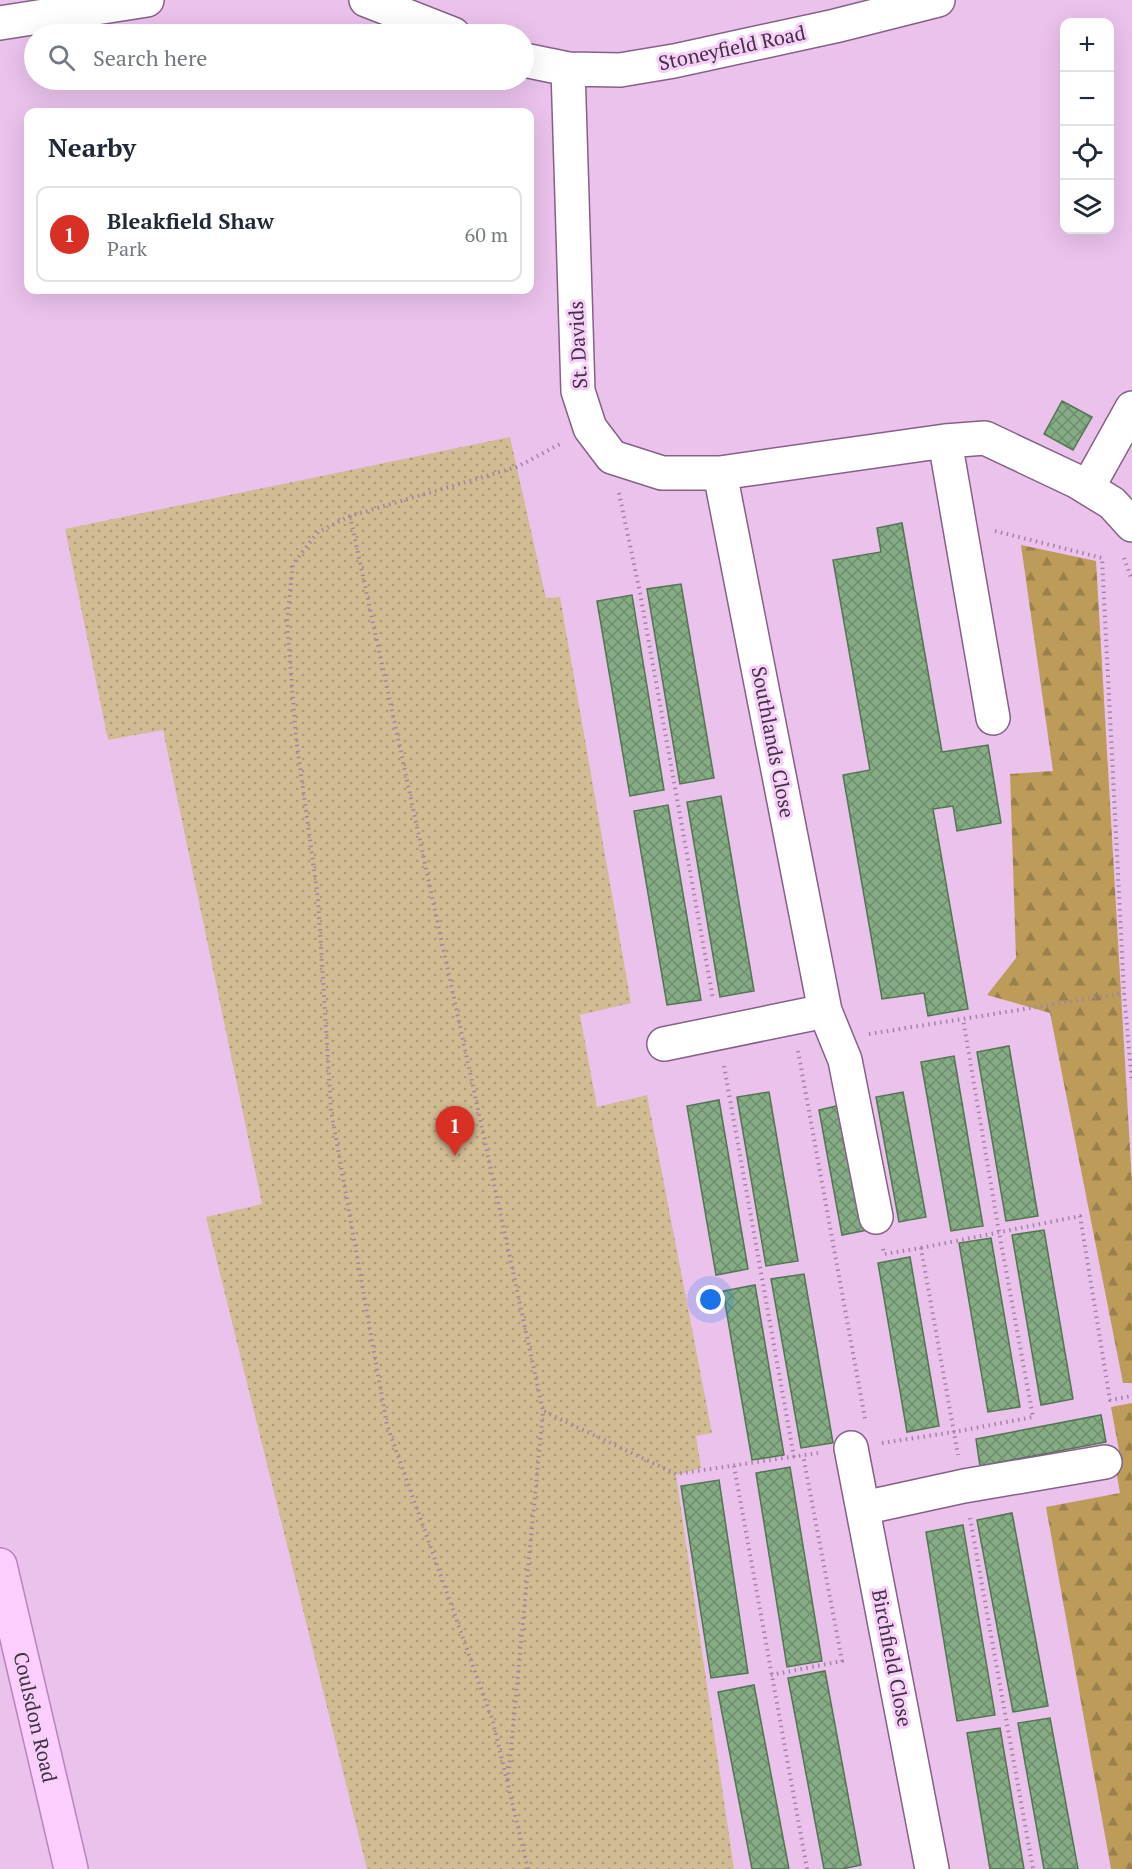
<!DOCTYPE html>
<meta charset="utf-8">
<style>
body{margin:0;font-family:"PT Serif",serif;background:#f2f2f3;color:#1f2937}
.controls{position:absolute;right:18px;top:18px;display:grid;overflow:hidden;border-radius:12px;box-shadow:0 6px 24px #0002}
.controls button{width:54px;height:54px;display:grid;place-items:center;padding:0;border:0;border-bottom:2px solid #e0e1e3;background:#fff;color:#1f2937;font:30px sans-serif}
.you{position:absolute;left:711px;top:1300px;width:21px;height:21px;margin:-15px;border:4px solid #fff;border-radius:50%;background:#1a73e8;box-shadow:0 0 0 9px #1a73e833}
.badge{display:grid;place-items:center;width:39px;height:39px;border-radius:50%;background:#d93025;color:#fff;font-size:20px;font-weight:700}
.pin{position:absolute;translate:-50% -50px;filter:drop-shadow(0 2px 3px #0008)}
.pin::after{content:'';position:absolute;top:32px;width:21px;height:18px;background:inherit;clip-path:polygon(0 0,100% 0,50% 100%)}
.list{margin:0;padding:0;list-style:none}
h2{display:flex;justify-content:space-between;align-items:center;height:78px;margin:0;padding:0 24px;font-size:26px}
h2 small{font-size:20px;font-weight:400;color:#747a83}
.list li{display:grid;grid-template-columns:39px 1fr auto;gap:18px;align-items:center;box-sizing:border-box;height:96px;margin:0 12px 12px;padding:0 12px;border:2px solid #e0e1e3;border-radius:12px}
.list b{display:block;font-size:22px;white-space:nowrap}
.list p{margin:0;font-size:20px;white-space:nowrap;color:#747a83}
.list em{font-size:20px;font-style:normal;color:#747a83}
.icon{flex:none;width:33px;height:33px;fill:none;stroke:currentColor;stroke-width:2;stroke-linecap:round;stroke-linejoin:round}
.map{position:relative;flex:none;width:1132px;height:1869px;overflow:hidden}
.search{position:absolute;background:#fff;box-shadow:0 6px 24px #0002;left:24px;top:24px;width:510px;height:66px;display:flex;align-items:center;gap:15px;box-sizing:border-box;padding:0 21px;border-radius:33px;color:#747a83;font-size:22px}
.panel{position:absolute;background:#fff;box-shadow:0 6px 24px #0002;left:24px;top:108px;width:510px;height:186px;border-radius:12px}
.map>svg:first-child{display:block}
</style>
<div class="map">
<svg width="1132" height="1869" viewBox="0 0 1132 1869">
<defs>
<pattern id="forest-firs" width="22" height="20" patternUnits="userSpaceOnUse" patternTransform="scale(1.5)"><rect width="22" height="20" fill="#bc9c58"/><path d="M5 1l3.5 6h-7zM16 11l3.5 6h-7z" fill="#9a804a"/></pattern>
<pattern id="park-dots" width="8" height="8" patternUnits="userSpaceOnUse" patternTransform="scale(1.5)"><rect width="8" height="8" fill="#d1bc93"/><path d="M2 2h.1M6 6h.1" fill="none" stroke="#ab997a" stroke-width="1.8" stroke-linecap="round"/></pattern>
<pattern id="building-cross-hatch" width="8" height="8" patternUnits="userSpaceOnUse" patternTransform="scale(1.5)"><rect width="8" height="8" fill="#85ac84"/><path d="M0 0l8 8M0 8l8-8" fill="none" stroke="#6e8d6e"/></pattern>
</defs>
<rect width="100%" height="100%" fill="#eac2ec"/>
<path fill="url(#forest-firs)" d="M1021 545 1096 561 1132 1183V1383H1123L1050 1013 987 995 1016 958 1010 774 1053 771Z
M1132 1403V1869H1111L1046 1507 1120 1493 1116 1470 1122 1467 1111 1407Z"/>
<path fill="url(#park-dots)" d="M510 437 546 598 560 597 631 1003 580 1015 597 1107 647 1095 712 1433 696 1436 701 1468 676 1475 734 1869H367L206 1217 262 1204 163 730 108 740 65 529Z"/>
<path fill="url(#building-cross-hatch)" stroke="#517651" stroke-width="1.5" d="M1062 401 1092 417 1073 450 1044 434Z
M902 523 942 752 988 745 1001 823 957 831 953 806 933 809 968 1009 928 1016 924 993 882 999 843 775 870 770 833 560 881 552 877 528Z
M681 584 714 778 680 784 647 589Z
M632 595 664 790 630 796 597 601Z
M721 796 754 991 720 997 687 802Z
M668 805 701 1000 667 1005 634 811Z
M1009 1046 1038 1216 1006 1221 977 1052Z
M954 1056 983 1226 951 1231 921 1062Z
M769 1092 798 1261 766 1266 737 1097Z
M903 1092 926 1217 899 1222 876 1097Z
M719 1100 748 1269 716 1275 687 1106Z
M845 1104 868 1230 842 1235 819 1110Z
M1044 1230 1073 1399 1041 1405 1012 1235Z
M991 1238 1020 1407 988 1412 959 1243Z
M910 1257 939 1426 907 1432 878 1263Z
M804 1274 833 1443 801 1448 771 1279Z
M755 1285 784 1455 752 1460 723 1291Z
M1101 1415 1106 1442 980 1466 976 1439Z
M790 1467 822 1661 787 1667 756 1473Z
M719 1480 748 1673 711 1678 681 1486Z
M1012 1513 1048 1706 1013 1712 977 1520Z
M963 1525 995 1715 957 1721 926 1532Z
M825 1671 861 1865 842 1869H824L788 1678Z
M754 1685 789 1869H752L718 1692Z
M1050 1718 1078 1869H1044L1018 1723Z
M1000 1728 1024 1869H990L967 1733Z"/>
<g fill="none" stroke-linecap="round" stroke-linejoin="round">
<defs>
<path id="minor" d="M366 0 453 34
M0 23 147 0
M524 60 568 69 620 70 674 61 835 26 938 0
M568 69 578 391 590 428 612 457 662 473H720L945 441 985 438 1076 481 1112 503 1132 525
M945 441 993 718
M720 473 825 1011
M1088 487 1132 408
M664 1044 825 1011 845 1060 876 1217
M851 1448 932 1869
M863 1508 964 1486 1105 1462"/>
<path id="major" d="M0 1565 71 1869"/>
</defs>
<use href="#minor" stroke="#856187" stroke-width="36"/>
<use href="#major" stroke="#b983bc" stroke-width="36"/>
<path stroke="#a284a3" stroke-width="4" stroke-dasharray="1.5 4.5" stroke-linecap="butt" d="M619 493 640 593 713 999
M350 516 543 1411
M995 531 1102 558 1124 993 1132 1083
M1124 558 1132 580
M869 1034 1124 993
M798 1051 865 1419
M724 1066 794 1457
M921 1248 1080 1216 1110 1400 1132 1396
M883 1249 884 1254 921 1248 958 1455
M882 1443 954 1432 1033 1417 999 1232 963 1019
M734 1466 807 1869
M970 1518 1033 1869
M771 1675 842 1661 803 1455
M508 1780 543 1411 676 1474 818 1453
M528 1869 493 1722 387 1425 331 1110 318 898 296 738 287 621 293 564 318 532 350 516 517 467 560 444"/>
<use href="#minor" stroke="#fff" stroke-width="33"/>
<use href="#major" stroke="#fbcefe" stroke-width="33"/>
</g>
<g text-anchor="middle" stroke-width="6" stroke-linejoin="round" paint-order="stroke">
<g font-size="20" fill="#413242" stroke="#f7cffa">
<text transform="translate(732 48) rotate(-12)" y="7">Stoneyfield Road</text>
<text transform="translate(578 345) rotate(-93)" y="7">St. Davids</text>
<text transform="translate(773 742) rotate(79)" y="7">Southlands Close</text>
<text transform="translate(892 1658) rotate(79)" y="7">Birchfield Close</text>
<text transform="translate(35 1717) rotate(77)" y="7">Coulsdon Road</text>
</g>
</g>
</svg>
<div class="controls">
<button>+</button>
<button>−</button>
<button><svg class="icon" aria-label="locate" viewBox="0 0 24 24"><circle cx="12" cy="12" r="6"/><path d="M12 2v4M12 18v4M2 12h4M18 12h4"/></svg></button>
<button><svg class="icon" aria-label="layers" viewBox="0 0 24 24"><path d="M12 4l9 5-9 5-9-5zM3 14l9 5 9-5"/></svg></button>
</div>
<div class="you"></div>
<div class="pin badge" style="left:455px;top:1156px">1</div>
<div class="search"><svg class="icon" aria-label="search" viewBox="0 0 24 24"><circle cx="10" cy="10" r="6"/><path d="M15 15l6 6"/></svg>Search here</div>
<section class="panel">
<h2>Nearby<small></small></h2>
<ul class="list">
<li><span class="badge">1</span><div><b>Bleakfield Shaw</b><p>Park</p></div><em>60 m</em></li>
</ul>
</section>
</div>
